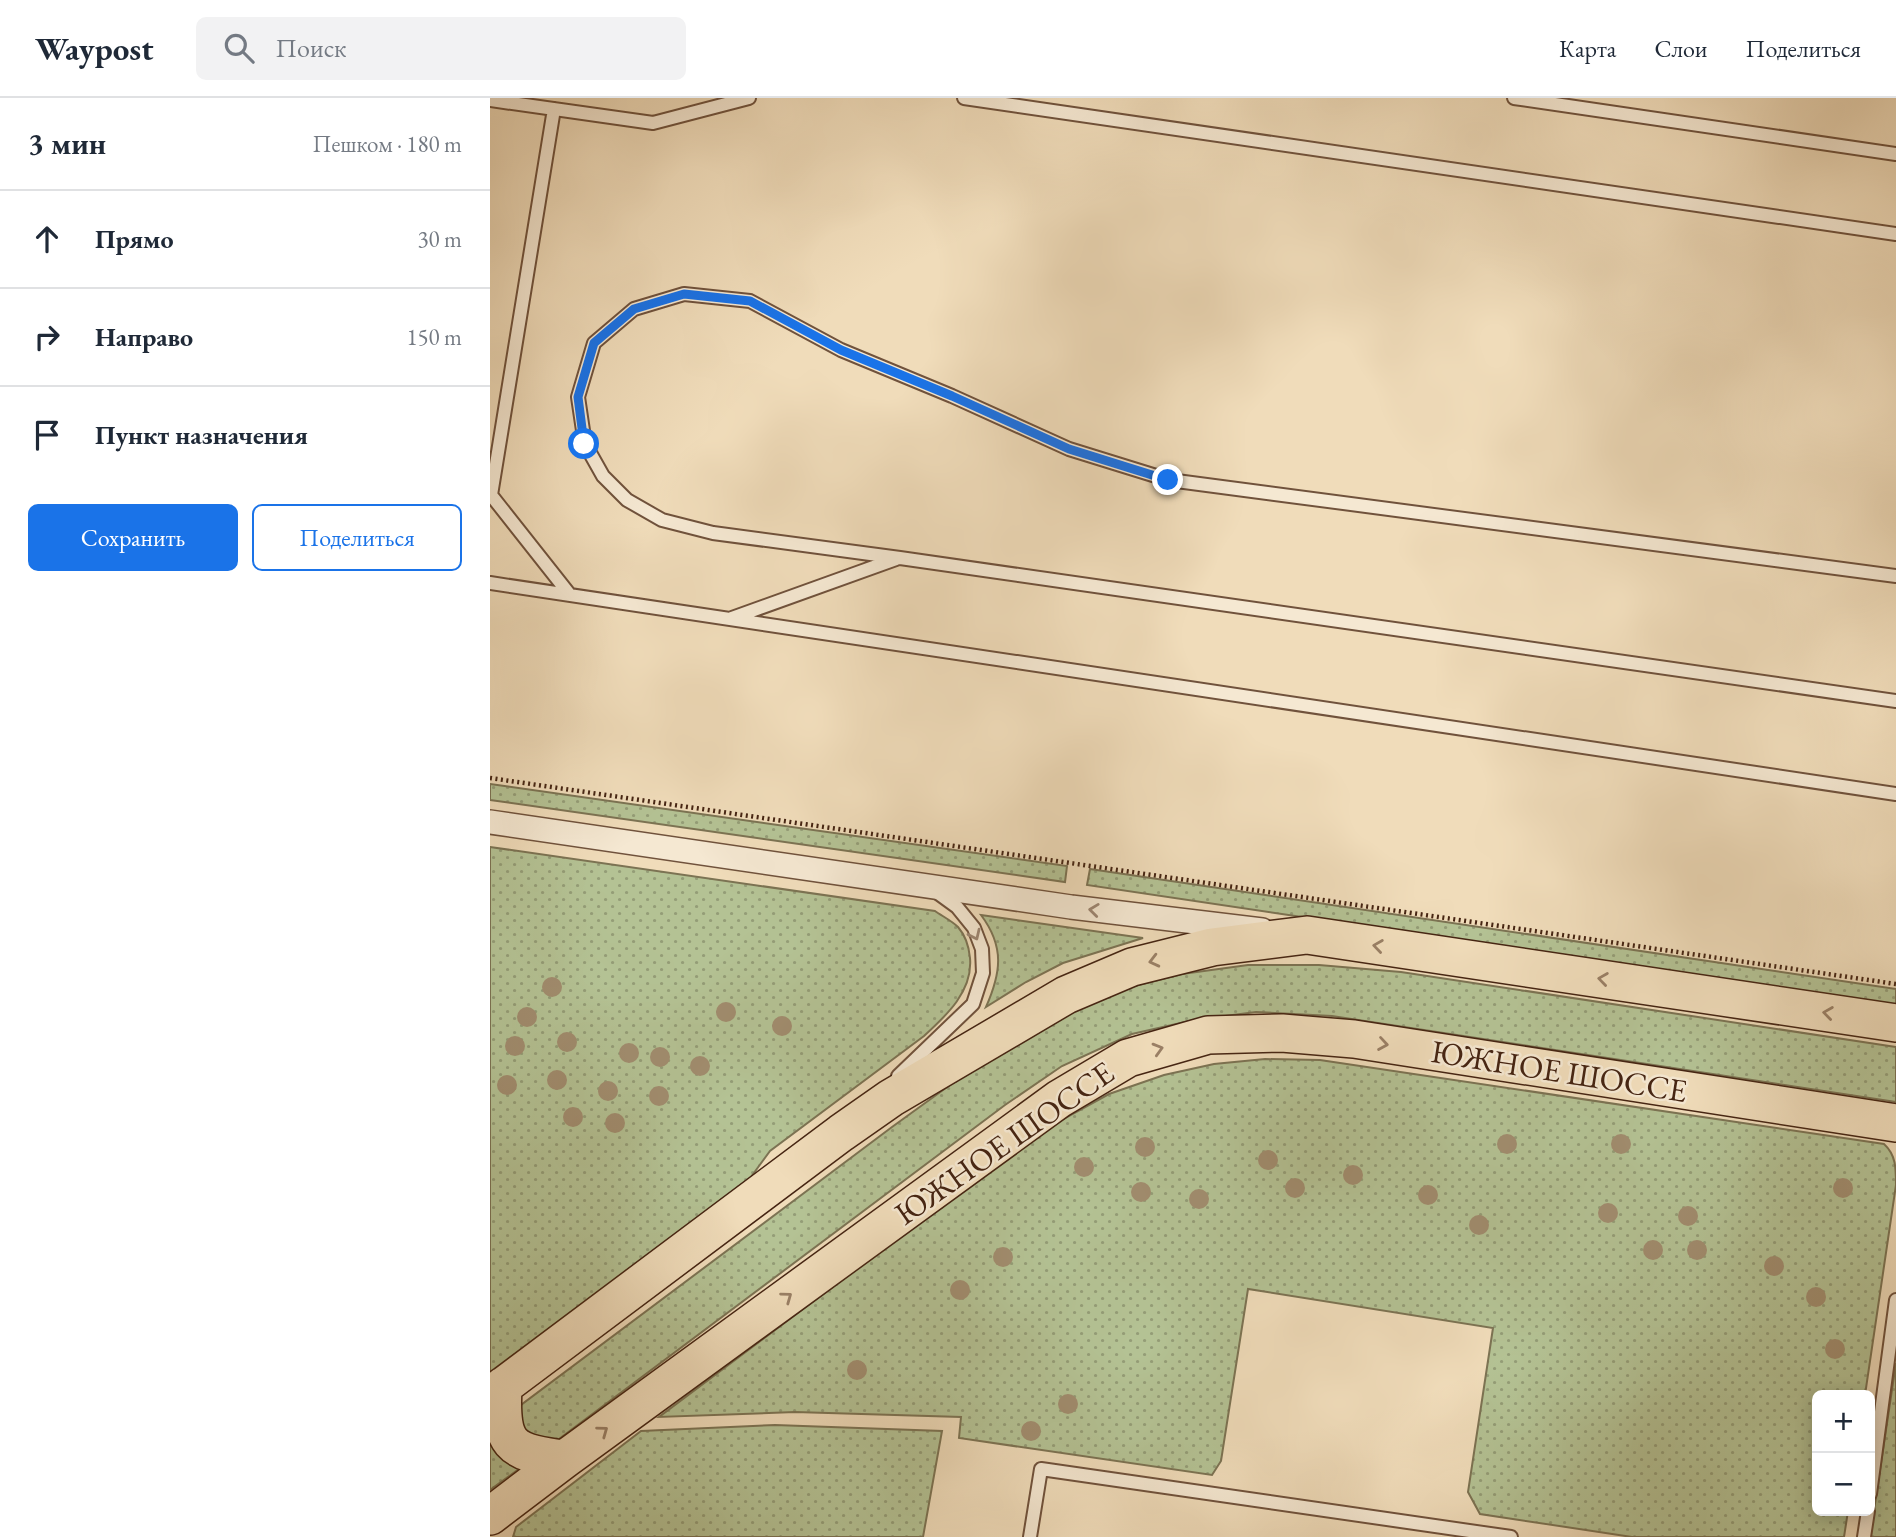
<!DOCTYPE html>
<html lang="ru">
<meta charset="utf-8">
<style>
body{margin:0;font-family:"EB Garamond",serif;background:#f2f2f3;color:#1f2937}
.controls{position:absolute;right:21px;bottom:21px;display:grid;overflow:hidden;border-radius:10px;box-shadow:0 4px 18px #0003}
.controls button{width:63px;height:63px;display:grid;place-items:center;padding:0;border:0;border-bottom:2px solid #e0e1e3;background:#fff;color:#1f2937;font:35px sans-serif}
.stop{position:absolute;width:21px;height:21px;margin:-16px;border:5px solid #1a73e8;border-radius:50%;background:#fff}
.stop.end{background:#1a73e8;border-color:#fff;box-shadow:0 2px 7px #0008}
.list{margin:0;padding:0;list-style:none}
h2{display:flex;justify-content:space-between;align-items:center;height:91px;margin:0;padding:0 28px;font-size:30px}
h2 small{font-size:23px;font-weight:400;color:#747a83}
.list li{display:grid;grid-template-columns:46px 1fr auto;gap:21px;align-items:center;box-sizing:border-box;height:98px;padding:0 28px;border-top:2px solid #e0e1e3}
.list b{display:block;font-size:26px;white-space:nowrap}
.list em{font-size:23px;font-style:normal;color:#747a83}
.actions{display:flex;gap:14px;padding:21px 28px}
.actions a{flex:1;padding:16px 0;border:2px solid #1a73e8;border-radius:10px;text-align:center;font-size:24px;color:#1a73e8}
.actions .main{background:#1a73e8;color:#fff}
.icon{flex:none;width:38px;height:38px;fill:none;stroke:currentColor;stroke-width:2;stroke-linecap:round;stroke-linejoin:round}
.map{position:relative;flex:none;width:1406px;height:1439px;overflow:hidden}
header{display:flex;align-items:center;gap:42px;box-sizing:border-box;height:98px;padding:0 35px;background:#fff;border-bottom:2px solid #e0e1e3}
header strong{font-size:33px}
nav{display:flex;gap:38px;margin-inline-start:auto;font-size:24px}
.search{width:490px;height:63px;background:#f2f2f3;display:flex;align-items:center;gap:18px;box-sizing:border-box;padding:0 24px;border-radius:10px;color:#747a83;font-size:26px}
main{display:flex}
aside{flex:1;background:#fff}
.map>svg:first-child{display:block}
</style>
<header>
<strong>Waypost</strong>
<div class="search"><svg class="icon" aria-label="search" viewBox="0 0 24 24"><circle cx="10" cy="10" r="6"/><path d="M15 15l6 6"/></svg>Поиск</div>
<nav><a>Карта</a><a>Слои</a><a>Поделиться</a></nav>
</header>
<main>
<aside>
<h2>3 мин<small>Пешком · 180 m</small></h2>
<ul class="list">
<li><svg class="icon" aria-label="ahead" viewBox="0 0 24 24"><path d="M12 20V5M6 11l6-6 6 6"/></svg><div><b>Прямо</b></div><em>30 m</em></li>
<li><svg class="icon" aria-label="right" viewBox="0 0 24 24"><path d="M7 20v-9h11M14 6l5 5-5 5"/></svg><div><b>Направо</b></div><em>150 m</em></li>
<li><svg class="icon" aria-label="arrive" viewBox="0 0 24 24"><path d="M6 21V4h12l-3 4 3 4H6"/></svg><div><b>Пункт назначения</b></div></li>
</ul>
<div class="actions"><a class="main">Сохранить</a><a>Поделиться</a></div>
</aside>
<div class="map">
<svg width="1406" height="1439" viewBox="0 0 1406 1439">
<defs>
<pattern id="grass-dots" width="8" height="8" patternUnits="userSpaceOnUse" patternTransform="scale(1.75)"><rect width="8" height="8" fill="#b4c294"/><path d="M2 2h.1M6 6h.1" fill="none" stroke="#949d77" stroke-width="1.8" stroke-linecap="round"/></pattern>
</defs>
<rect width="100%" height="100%" fill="#f0dcba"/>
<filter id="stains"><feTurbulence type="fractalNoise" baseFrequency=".00286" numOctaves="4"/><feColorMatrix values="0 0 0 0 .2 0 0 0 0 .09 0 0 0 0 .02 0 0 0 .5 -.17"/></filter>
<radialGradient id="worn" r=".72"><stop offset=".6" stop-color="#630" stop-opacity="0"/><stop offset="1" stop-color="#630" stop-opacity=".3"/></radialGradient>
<path fill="url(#grass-dots)" stroke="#7c7353" stroke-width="2" d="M0 686 577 768 575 784 0 702Z
M0 749 445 813C452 818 462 823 468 829 475 837 479 849 480 860 483 893 457 917 434 938L280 1053 258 1083 0 1276Z
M600 771 1406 891V907L597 787Z
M491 817 653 840 573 865 536 884 496 909C511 875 515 849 491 817Z
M758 867H829L911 874 1406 949V1004L842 918 766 914 704 922 642 936 572 968 515 1007 61 1347H42L27 1317 31 1307 402 1029 489 966 563 919 629 892 692 876Z
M775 961 830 962 1394 1046C1406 1057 1406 1070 1406 1087L1375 1297H1327V1413H1358L1354 1439H1142L990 1416 978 1394 1003 1230 758 1191 731 1363 722 1377 469 1340 471 1319 305 1314 169 1319 500 1071 566 1025 619 996 674 977 724 966Z
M1406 1265V1439H1380Z
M285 1327 452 1333 433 1439H23L26 1429 151 1333Z
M0 1328C6 1353 5 1362 33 1368L0 1392Z"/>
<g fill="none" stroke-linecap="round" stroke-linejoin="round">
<defs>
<path id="service" d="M474 0 1406 136
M1024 0 1406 56
M0 2 163 25 259 0
M64 11 1 397 80 497
M1406 478 679 382 579 351 462 298 351 252 260 203 194 196 144 211 104 245 88 299 95 346 113 378 137 402 172 422 223 435 410 460 1406 603
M0 485 1406 696
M242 520 406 461
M408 978 483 906 493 875 492 851 484 830 467 809 445 793
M1380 1396 1406 1202
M540 1439 551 1371 1021 1439
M1374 1439 1378 1413"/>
<path id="minor" d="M0 724 581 809 772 832"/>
<path id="primary" d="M13 1288C10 1346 18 1355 75 1361
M0 1298 351 1035 401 1000 576 897 642 869 722 849 817 837 1406 925
M0 1418 75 1361 569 1001 638 960 718 937 792 935 864 941 1406 1025"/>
</defs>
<use href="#service" stroke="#70523c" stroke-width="16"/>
<use href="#minor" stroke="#70523c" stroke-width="26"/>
<use href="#primary" stroke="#452412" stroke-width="40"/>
<path stroke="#452412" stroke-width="4.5" stroke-dasharray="2 3.5" stroke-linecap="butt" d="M0 680 1406 886"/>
<use href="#service" stroke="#f5e8d2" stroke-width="12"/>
<use href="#minor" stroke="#f5e8d2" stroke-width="23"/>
<use href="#primary" stroke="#f0dcba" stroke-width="37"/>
</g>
<g fill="#a18d6f">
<circle cx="62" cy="889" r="10"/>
<circle cx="236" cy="914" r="10"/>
<circle cx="37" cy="919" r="10"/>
<circle cx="292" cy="928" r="10"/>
<circle cx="77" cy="944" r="10"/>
<circle cx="25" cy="948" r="10"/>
<circle cx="139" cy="955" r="10"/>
<circle cx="170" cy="959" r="10"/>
<circle cx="210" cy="968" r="10"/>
<circle cx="67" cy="982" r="10"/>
<circle cx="17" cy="987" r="10"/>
<circle cx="118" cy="993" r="10"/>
<circle cx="169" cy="998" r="10"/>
<circle cx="83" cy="1019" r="10"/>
<circle cx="125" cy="1025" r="10"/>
<circle cx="1017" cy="1046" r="10"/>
<circle cx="1131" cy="1046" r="10"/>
<circle cx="655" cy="1049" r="10"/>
<circle cx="778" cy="1062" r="10"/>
<circle cx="594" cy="1069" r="10"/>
<circle cx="863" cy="1077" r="10"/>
<circle cx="805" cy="1090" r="10"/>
<circle cx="1353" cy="1090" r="10"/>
<circle cx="651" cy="1094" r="10"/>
<circle cx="938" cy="1097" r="10"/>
<circle cx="709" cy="1101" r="10"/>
<circle cx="1118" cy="1115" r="10"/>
<circle cx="1198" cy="1118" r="10"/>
<circle cx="989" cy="1127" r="10"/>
<circle cx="1163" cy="1152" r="10"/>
<circle cx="1207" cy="1152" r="10"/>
<circle cx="513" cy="1159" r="10"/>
<circle cx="1284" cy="1168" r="10"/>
<circle cx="470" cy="1192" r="10"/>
<circle cx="1326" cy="1199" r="10"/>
<circle cx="1345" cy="1251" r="10"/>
<circle cx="367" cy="1272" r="10"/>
<circle cx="578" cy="1306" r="10"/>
<circle cx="541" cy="1333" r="10"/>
</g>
<defs><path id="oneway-chevron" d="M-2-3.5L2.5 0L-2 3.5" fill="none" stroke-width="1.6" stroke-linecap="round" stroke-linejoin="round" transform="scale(1.75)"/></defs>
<g stroke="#9d8672">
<use href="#oneway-chevron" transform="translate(604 812) rotate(-173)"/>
<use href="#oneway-chevron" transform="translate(485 837) rotate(65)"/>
</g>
<g stroke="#9a8066">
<use href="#oneway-chevron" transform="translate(888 848) rotate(-172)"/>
<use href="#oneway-chevron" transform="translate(664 863) rotate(166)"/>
<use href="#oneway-chevron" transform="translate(1113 881) rotate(-172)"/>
<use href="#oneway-chevron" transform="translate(1338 915) rotate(-172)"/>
<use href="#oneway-chevron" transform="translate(893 946) rotate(9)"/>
<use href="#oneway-chevron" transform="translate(668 951) rotate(-16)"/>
<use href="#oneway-chevron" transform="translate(297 1199) rotate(-36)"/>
<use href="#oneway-chevron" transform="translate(113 1333) rotate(-36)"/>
</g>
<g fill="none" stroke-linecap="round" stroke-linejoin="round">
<path stroke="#1a73e8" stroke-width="9" d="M94 346 88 299 104 245 144 211 194 196 260 203 351 252 462 298 579 351 678 382"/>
</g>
<g text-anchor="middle" stroke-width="5" stroke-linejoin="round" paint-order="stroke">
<g font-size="32" fill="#452412" stroke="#f5e8d2">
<text transform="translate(1069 973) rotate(9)" y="11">ЮЖНОЕ ШОССЕ</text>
<text transform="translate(514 1045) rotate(-35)" y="11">ЮЖНОЕ ШОССЕ</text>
</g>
</g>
<rect width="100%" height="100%" filter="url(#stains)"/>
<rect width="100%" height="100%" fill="url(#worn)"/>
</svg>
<div class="controls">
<button>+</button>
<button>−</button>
</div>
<div class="stop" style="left:94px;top:346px"></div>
<div class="stop end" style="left:678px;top:382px"></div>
</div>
</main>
